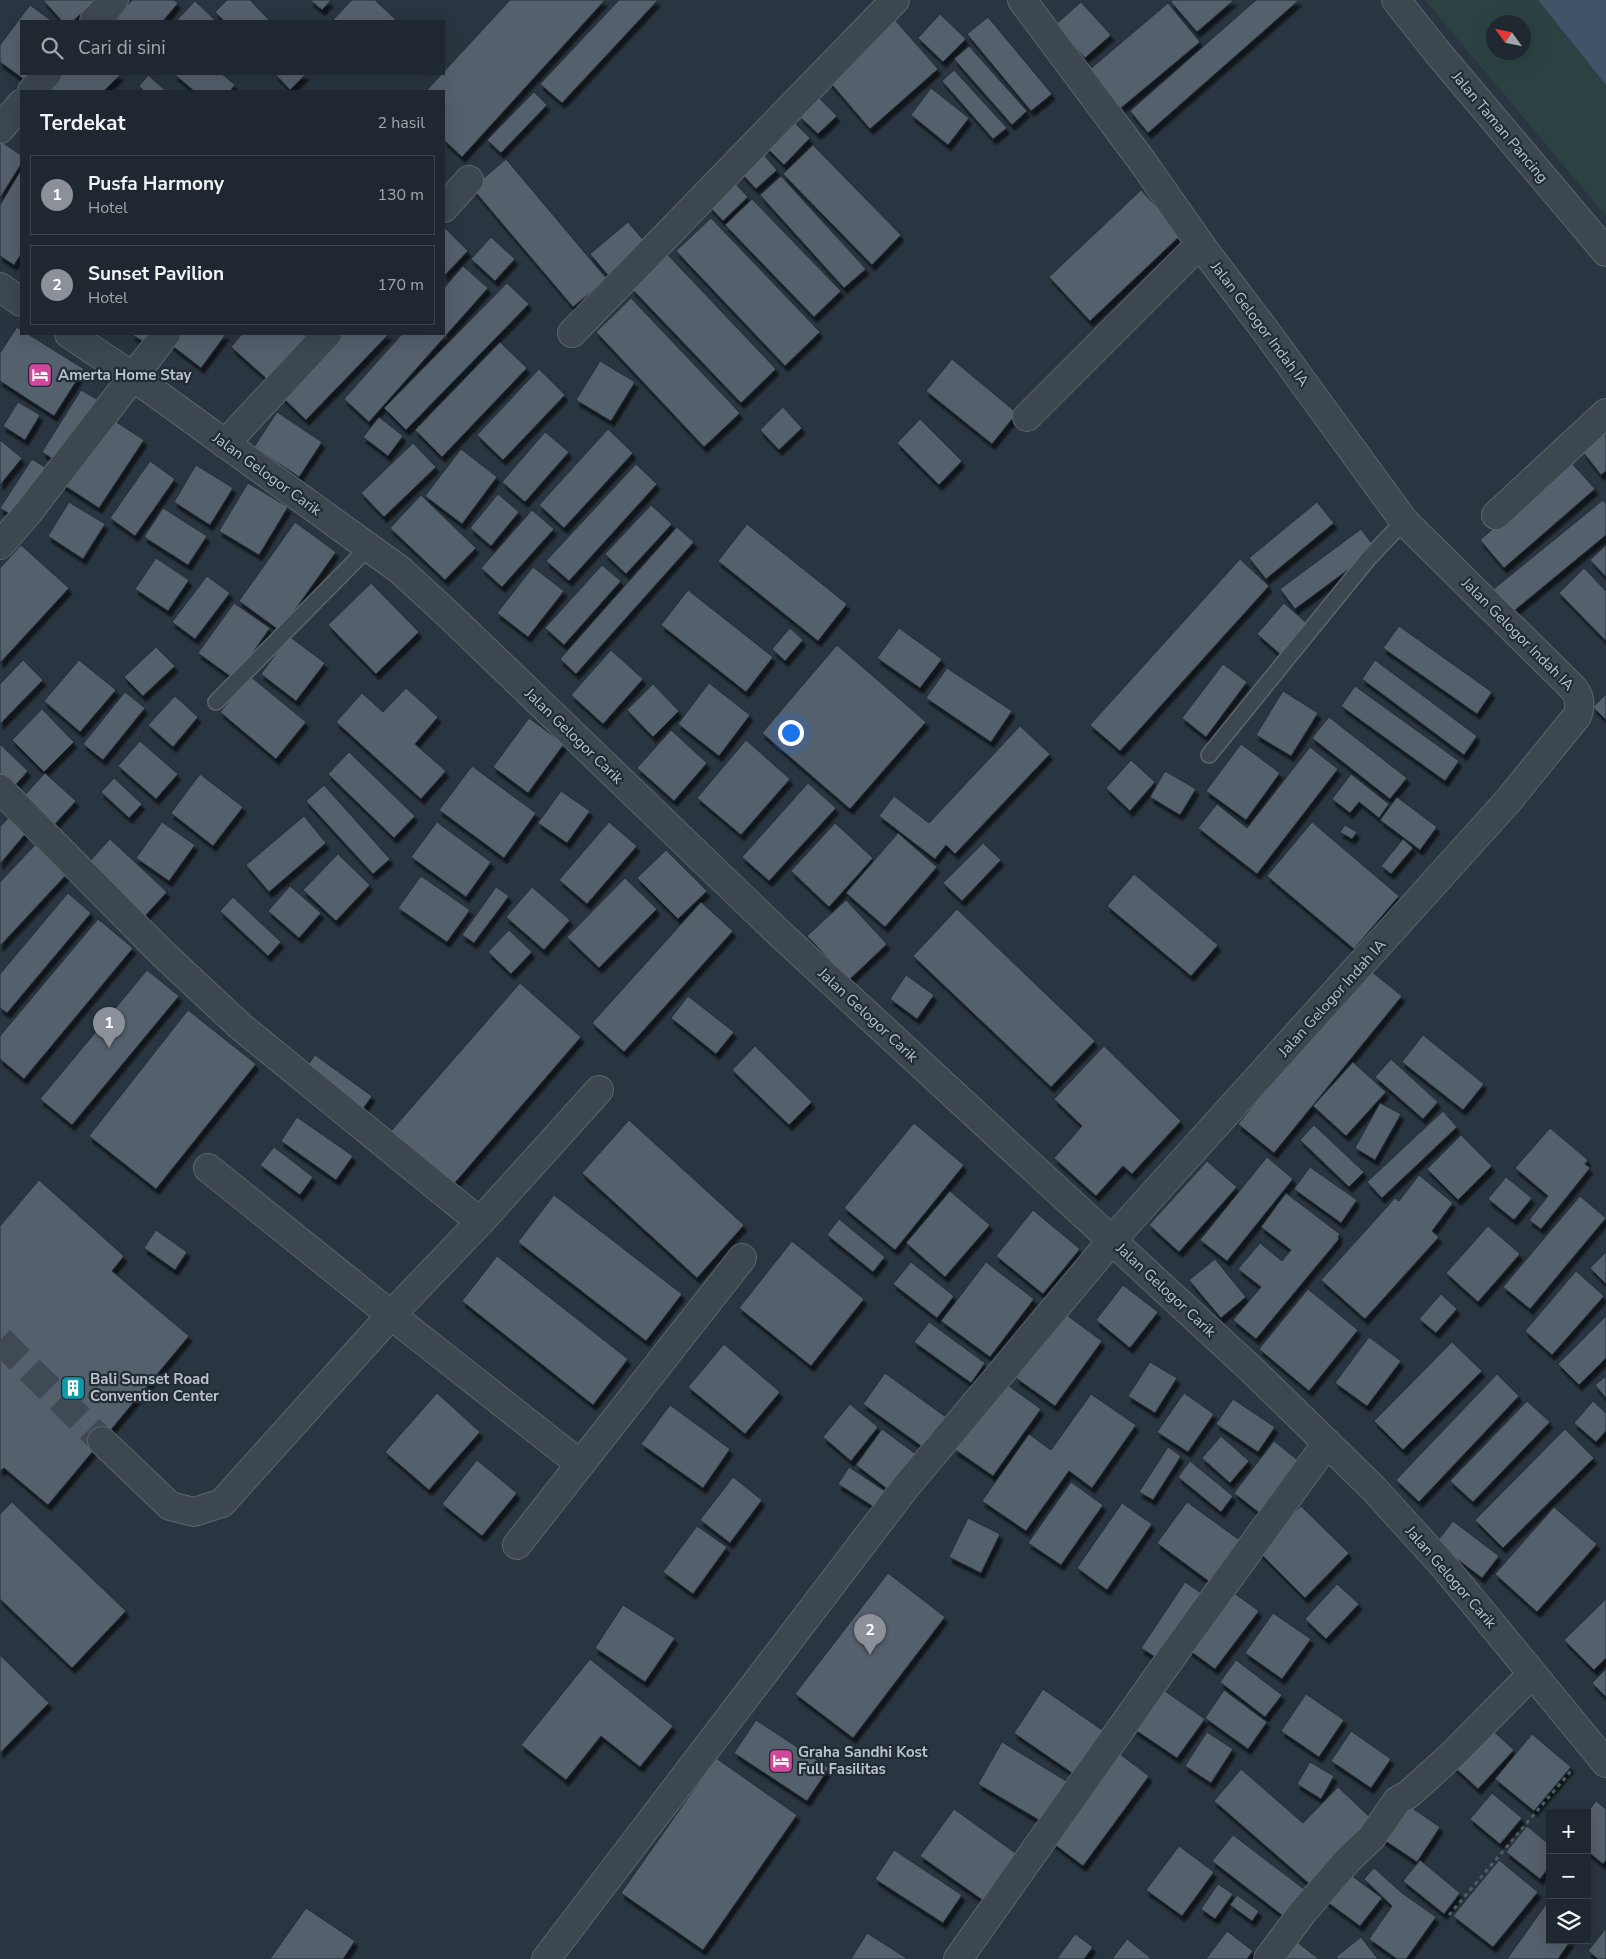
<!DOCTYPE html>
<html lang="id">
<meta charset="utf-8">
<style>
body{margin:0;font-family:"Nunito Sans",sans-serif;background:#273038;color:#f1f3f6}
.controls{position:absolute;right:15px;bottom:15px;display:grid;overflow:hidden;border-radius:0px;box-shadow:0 5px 20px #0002}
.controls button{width:45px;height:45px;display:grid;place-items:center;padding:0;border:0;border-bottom:1px solid #3c444c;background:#1f2830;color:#f1f3f6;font:25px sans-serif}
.compass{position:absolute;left:1486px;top:15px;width:45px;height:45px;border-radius:50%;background:#1f2830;box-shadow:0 5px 20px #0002;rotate:303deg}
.you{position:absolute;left:790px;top:732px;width:18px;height:18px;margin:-12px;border:4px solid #fff;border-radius:50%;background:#1a73e8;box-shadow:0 0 0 8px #1a73e833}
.badge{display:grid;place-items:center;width:32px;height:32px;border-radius:50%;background:#8c9099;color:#fff;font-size:16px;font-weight:700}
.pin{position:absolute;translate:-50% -41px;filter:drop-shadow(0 1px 2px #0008)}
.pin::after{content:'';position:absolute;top:26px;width:18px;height:15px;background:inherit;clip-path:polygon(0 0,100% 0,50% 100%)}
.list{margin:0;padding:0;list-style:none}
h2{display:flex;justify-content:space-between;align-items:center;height:65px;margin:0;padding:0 20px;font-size:21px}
h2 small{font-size:16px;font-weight:400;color:#a1a6ab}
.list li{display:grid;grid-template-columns:32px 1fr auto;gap:15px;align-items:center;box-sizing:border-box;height:80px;margin:0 10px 10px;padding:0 10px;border:1px solid #3c444c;border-radius:0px}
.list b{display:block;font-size:19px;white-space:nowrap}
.list p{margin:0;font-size:16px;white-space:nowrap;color:#a1a6ab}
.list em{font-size:16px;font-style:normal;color:#a1a6ab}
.icon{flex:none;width:28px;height:28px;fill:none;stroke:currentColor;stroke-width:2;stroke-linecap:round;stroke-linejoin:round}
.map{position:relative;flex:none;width:1606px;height:1959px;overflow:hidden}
.search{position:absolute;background:#1f2830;box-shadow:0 5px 20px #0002;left:20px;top:20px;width:425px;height:55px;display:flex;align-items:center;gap:12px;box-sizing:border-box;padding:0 18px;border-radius:0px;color:#a1a6ab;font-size:19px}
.panel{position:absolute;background:#1f2830;box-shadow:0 5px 20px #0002;left:20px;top:90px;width:425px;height:245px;border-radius:0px}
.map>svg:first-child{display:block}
</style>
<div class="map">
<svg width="1606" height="1959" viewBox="0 0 1606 1959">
<defs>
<filter id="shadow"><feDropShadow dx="3" dy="5.5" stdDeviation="1" flood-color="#0009"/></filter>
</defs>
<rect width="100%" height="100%" fill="#293540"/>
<path fill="#2c4242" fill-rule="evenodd" d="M1425 0H1538L1606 85V216ZM1494 22H1524V52H1494Z"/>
<path fill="#405467" d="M1538 0H1606V85Z"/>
<path fill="#54606d" stroke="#242e37" filter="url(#shadow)" d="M43 0H96L73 21H62Z
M132 0H174L178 3 163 21H115Z
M227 0H250L270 21H224L215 12Z
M310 0H331L322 10Z
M352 0H375L397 21H332Z
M510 0H605L462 157 444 140V91H426Z
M619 0H658L562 103 540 84Z
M1172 0H1234L1197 32 1171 2Z
M1256 0H1299L1148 133 1130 111Z
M195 1 216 21H176Z
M1081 2 1111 35 1085 58 1055 25Z
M1168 3 1200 42 1121 108 1089 70Z
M30 5 52 21H21V74H37L29 83 0 62V45Z
M940 14 966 39 943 62 918 38Z
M988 17 1052 94 1031 111 967 34Z
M895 20 938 69 870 129 828 80Z
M969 46 1027 111 1012 125 954 59Z
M954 70 1007 128 993 139 942 81Z
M59 74H121L104 91H47Z
M174 74H222L235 85 230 91H194Z
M275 74H306L290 90Z
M148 75 166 91H144L139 86Z
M931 88 969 118 948 145 911 115Z
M534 92 547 105 501 153 487 140Z
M819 98 837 116 818 134 800 117Z
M793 121 810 138 784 165 766 147Z
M0 141 21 155V164L0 198Z
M813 145 901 235 872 265 783 174Z
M763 154 777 170 756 189 741 173Z
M506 159 607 279 573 307 472 188Z
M21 170V254L14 265 0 256V205Z
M781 176 866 269 844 288 760 195Z
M733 181 748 197 723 221 708 205Z
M1141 190 1182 234 1090 321 1049 277Z
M752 199 841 291 814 317 725 225Z
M711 218 820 332 785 366 676 251Z
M628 222 646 243 608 275 590 254Z
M444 227 468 251 444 276Z
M491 237 515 259 495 281 471 259Z
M668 255 776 369 741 403 632 289Z
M463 266 488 288 369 422 344 399 402 334H444V288Z
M507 283 529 304 406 430 384 408Z
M631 298 740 413 704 447 596 332Z
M17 327 21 330V334H28L84 369 54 416 0 381V353Z
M131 334H161L152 347Z
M172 334H226L201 368 166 341Z
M242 334H303L307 337 268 380 231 347Z
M340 334H389L306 420 281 396Z
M500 342 527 368 442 457 415 430Z
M952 359 1017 413 992 444 926 391Z
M600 361 635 382 611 421 576 400Z
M539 369 565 395 503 460 477 435Z
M81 390 98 400 59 463 42 452Z
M18 402 40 415 25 440 3 426Z
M783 407 802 428 779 450 760 430Z
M277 412 322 442 299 477 254 447Z
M104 414 144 440 99 508 59 482Z
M379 417 403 436 388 456 363 437Z
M920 419 962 461 939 485 897 443Z
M608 429 633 453 564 528 539 505Z
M545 432 569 452 525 502 502 482Z
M1606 433V471L1601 475 1583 452Z
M0 440 22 458 0 485Z
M413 443 436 467 384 517 361 493Z
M461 449 497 477 462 524 425 496Z
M32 459 51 471 19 520 0 508Z
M150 461 175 479 135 536 110 518Z
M1570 461 1595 489 1504 568 1480 540Z
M636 464 657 484 569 581 546 561Z
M196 465 233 488 210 525 174 502Z
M248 483 288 507 259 555 219 531Z
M498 494 519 512 491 546 470 528Z
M421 495 476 548 445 580 390 528Z
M1603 500 1606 504V535L1509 615 1490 592Z
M69 502 105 524 83 559 48 536Z
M1317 502 1334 523 1266 579 1249 558Z
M651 505 672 524 626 574 605 554Z
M163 508 207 536 188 565 144 537Z
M532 510 554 529 502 587 481 568Z
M295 522 336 552 280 631 239 601Z
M747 524 847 604 818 641 718 561Z
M677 527 694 542 576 674 560 659Z
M1361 529 1376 549 1295 609 1280 589Z
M21 545 69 588 0 663V568Z
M1606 545V577L1590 560Z
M156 558 189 580 168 611 135 589Z
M1240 559 1269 586 1120 751 1090 725Z
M602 565 621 581 564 645 545 628Z
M533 567 564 591 528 637 497 613Z
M1584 568 1606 591V641L1559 593Z
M207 576 230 593 195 639 172 622Z
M371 583 419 632 376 674 328 625Z
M688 590 773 657 746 692 661 625Z
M234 603 270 628 234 679 198 653Z
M1284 603 1310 626 1282 656 1257 634Z
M1399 626 1492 692 1477 714 1383 648Z
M790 628 803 640 785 661 772 649Z
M899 628 942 659 920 688 877 658Z
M289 636 325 663 296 701 261 674Z
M837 645 926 722 850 809 762 733Z
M156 647 175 666 143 696 124 677Z
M611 650 643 679 603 724 571 695Z
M23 660 43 680 0 724V684Z
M79 660 116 690 80 732 44 701Z
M1375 660 1477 736 1464 755 1362 679Z
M1223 664 1247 682 1206 737 1182 718Z
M947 668 1012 711 991 742 926 698Z
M250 676 306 722 276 759 220 712Z
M709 683 750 715 719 756 678 724Z
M653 684 679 711 653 737 627 710Z
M1355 686 1459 761 1445 781 1341 706Z
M406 688 438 717 415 744 446 771 421 799 336 722 362 693 383 712Z
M1283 691 1318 713 1291 756 1256 735Z
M125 692 145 708 103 760 83 744Z
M1606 694V720L1593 707Z
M175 696 198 717 173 747 148 725Z
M42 709 74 742 44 772 12 740Z
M1329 717 1407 778 1390 799 1312 738Z
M529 718 564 744 528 793 493 767Z
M1020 726 1050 754 955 854 946 845 935 859 879 816 894 796 929 823Z
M671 730 707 763 674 801 637 768Z
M746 740 790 779 741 835 697 798Z
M140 741 178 774 156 799 118 766Z
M0 744 28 771 10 791 0 782Z
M1241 744 1280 773 1246 820 1206 791Z
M1310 747 1338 769 1257 874 1198 828 1217 804 1247 828Z
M349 752 415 816 394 838 328 774Z
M1131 760 1155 782 1130 811 1106 788Z
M472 766 536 813 504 858 439 810Z
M1165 771 1196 789 1180 815 1150 797Z
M45 773 76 801 54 825 23 797Z
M200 774 243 807 213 846 171 813Z
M1351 774 1389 804 1379 818 1359 802 1350 813 1332 799Z
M114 778 142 804 129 818 101 792Z
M808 783 836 808 769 881 742 857Z
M324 785 390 859 373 874 306 801Z
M561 791 590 811 567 843 538 823Z
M1397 797 1437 827 1420 850 1380 820Z
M304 816 326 843 269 892 246 865Z
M8 818 26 833 0 864V827Z
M162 822 195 845 169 881 136 858Z
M437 822 491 862 466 897 411 857Z
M609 822 637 846 587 904 559 880Z
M1312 822 1399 896 1354 949 1267 876Z
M835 823 873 858 829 907 791 871Z
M1345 825 1357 832 1352 839 1340 832Z
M898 833 937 867 885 927 846 893Z
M110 839 167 892 145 916 88 863Z
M1403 839 1413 848 1391 874 1381 866Z
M983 843 1001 860 962 901 943 883Z
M35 845 66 875 0 946V882Z
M666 850 707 891 678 919 637 878Z
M338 854 370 885 336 921 303 890Z
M1134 874 1218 945 1191 976 1107 906Z
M421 876 470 910 447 942 398 908Z
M625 878 657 909 599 968 567 937Z
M290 886 321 913 299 938 268 911Z
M496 887 509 896 474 943 462 935Z
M532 887 570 920 544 950 506 917Z
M68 893 91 913 7 1013 0 1008V974Z
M233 897 281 942 268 956 220 911Z
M846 900 887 944 849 980 807 936Z
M701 902 733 931 624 1052 592 1023Z
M957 909 1095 1041 1051 1087 913 956Z
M98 919 133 948 24 1079 0 1059V1036Z
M509 930 532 952 511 974 488 952Z
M1366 967 1402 996 1274 1153 1238 1124Z
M147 970 179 996 72 1125 40 1099Z
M906 975 934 995 917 1019 890 999Z
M520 983 581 1037 453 1185 391 1131Z
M688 996 734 1032 716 1054 671 1018Z
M188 1010 256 1064 156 1189 89 1136Z
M1423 1035 1484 1084 1463 1110 1402 1062Z
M755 1046 812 1102 789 1125 732 1070Z
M1104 1046 1181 1121 1132 1174 1123 1166 1096 1196 1054 1158 1082 1126 1054 1099Z
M315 1055 372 1096 360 1113 303 1072Z
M1391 1059 1438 1102 1423 1119 1375 1077Z
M1353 1062 1386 1092 1346 1136 1313 1106Z
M1380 1103 1401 1114 1375 1160 1355 1148Z
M1443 1111 1457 1127 1382 1198 1367 1182Z
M297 1117 353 1156 336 1180 281 1141Z
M629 1120 744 1225 697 1278 582 1173Z
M914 1123 964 1165 895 1250 844 1208Z
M1314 1125 1364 1172 1349 1187 1300 1140Z
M1550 1128 1588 1160 1585 1164 1590 1168 1541 1229 1529 1220 1548 1196 1515 1168Z
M1461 1135 1492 1166 1458 1200 1427 1169Z
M274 1147 313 1177 300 1195 260 1165Z
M1267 1157 1293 1179 1227 1261 1200 1240Z
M1207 1161 1237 1187 1179 1252 1149 1225Z
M1310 1167 1357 1200 1341 1223 1294 1189Z
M1419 1175 1453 1203 1432 1231 1439 1237 1365 1319 1321 1280 1395 1198 1399 1201Z
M1506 1177 1532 1198 1514 1220 1488 1199Z
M39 1180 124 1256 112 1271 189 1336 48 1505 4 1468 0 1471V1226Z
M950 1191 990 1225 945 1277 906 1243Z
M1286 1193 1340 1234 1338 1237 1339 1239 1256 1339 1233 1320 1261 1287 1238 1269 1260 1243 1282 1261 1291 1250 1261 1227Z
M554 1195 682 1294 646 1341 518 1242Z
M1580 1196 1606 1218 1530 1309 1503 1287Z
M1033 1210 1080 1249 1043 1294 996 1256Z
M839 1219 885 1257 873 1272 827 1235Z
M1488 1226 1520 1254 1478 1302 1446 1273Z
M156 1230 187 1252 175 1270 144 1248Z
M792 1241 864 1299 811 1366 739 1308Z
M1606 1252V1284L1590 1268Z
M497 1256 628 1359 593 1405 462 1301Z
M1215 1259 1246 1297 1221 1318 1189 1280Z
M911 1262 954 1296 937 1318 893 1284Z
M986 1262 1034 1299 990 1357 941 1321Z
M1576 1271 1604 1296 1552 1355 1525 1331Z
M1123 1285 1158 1312 1130 1348 1096 1320Z
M1308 1289 1358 1330 1309 1391 1259 1349Z
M1441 1294 1457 1309 1436 1333 1419 1319Z
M1064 1313 1102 1341 1055 1406 1016 1378Z
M1606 1316V1358L1579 1385 1558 1364Z
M929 1322 985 1363 971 1383 914 1342Z
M1369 1337 1401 1361 1367 1406 1335 1383Z
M1452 1342 1482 1371 1403 1450 1374 1421Z
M724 1344 780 1392 745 1434 688 1387Z
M1150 1362 1177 1378 1155 1413 1128 1396Z
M885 1373 946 1417 924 1448 863 1404Z
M1497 1374 1519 1396 1419 1502 1396 1480Z
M1606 1376V1398L1595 1385Z
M1002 1381 1041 1409 993 1476 954 1449Z
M437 1393 480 1432 429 1490 385 1452Z
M1184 1393 1214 1414 1188 1452 1157 1432Z
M1091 1394 1136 1425 1092 1488 1069 1471 1026 1531 982 1501 1029 1434 1051 1450Z
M1233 1399 1275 1427 1258 1452 1216 1424Z
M1527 1401 1550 1422 1473 1502 1450 1481Z
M1593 1401 1606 1413V1431L1596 1442 1574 1423Z
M850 1404 878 1427 851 1461 823 1437Z
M670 1405 730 1449 703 1488 641 1444Z
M882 1429 917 1455 890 1491 856 1465Z
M1565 1429 1594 1458 1503 1548 1475 1520Z
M1221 1436 1249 1461 1230 1483 1202 1458Z
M1274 1441 1306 1467 1267 1519 1234 1493Z
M1168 1447 1181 1456 1153 1500 1139 1492Z
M477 1460 517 1493 482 1536 442 1504Z
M1190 1461 1233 1496 1221 1512 1178 1477Z
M849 1467 888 1493 877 1509 838 1484Z
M733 1477 762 1500 730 1543 700 1520Z
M1071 1482 1103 1505 1061 1565 1028 1543Z
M12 1502 126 1611 72 1668 0 1599V1514Z
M1187 1502 1248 1546 1218 1588 1157 1543Z
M1122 1503 1152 1524 1107 1590 1077 1568Z
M1301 1506 1349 1553 1305 1598 1257 1550Z
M1554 1507 1597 1544 1537 1612 1495 1574Z
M968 1518 1000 1534 981 1573 949 1557Z
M1453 1521 1499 1556 1482 1578 1436 1543Z
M697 1526 727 1547 693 1594 663 1572Z
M888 1573 945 1617 853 1738 795 1694Z
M1185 1582 1207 1597 1163 1662 1141 1648Z
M1337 1584 1359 1604 1326 1639 1305 1619Z
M1227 1588 1259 1611 1215 1669 1183 1646Z
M1606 1599V1658L1594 1670 1564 1640Z
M623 1605 675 1638 645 1682 595 1648Z
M1273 1613 1311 1639 1282 1679 1245 1653Z
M0 1655 49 1703 0 1753Z
M590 1659 673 1726 640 1767 601 1736 566 1780 521 1745Z
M1236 1660 1282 1695 1265 1717 1220 1682Z
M1606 1669V1697L1592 1683Z
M1043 1689 1105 1732 1075 1775 1014 1733Z
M1162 1689 1205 1719 1177 1758 1134 1729Z
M1224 1690 1267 1722 1248 1749 1205 1718Z
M1306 1694 1344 1720 1319 1757 1281 1731Z
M756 1720 829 1768 807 1801 734 1753Z
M1487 1725 1514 1750 1478 1789 1452 1765Z
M1351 1731 1391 1759 1371 1788 1331 1761Z
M1207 1732 1233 1749 1211 1783 1185 1766Z
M1532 1734 1571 1767 1534 1811 1495 1779Z
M1002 1742 1068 1782 1044 1823 978 1784Z
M1112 1748 1149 1776 1083 1866 1046 1838Z
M716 1758 797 1815 703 1950 621 1893Z
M1310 1762 1334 1776 1321 1799 1297 1784Z
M1241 1769 1303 1823 1338 1787 1374 1821 1314 1888 1214 1801Z
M1492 1793 1522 1818 1500 1844 1470 1819Z
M1402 1801 1440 1827 1417 1862 1378 1836Z
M1596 1801 1606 1809V1860L1603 1864 1587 1851V1813Z
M954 1809 1021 1857 988 1904 920 1856Z
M1527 1826 1550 1845V1866L1540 1879 1506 1852Z
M1233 1835 1304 1889 1283 1916 1212 1861Z
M1179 1846 1214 1872 1182 1916 1146 1890Z
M894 1850 962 1895 943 1923 875 1879Z
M1420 1860 1460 1893 1444 1914 1403 1881Z
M1499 1860 1538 1892 1493 1947 1453 1916Z
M1374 1868 1402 1893 1436 1917 1406 1959H1397L1369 1939 1392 1906 1364 1879Z
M1344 1870 1382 1898 1360 1926 1323 1899Z
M1218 1884 1233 1894 1215 1919 1201 1909Z
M1237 1895 1259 1911 1252 1921 1230 1905Z
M1549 1900 1550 1940H1571L1558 1959H1507Z
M306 1908 355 1941 343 1959H270Z
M1606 1928V1959H1598L1588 1951Z
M1227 1931 1253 1951 1247 1959H1206Z
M867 1933 908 1959H851Z
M1075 1934 1093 1947 1084 1959H1057Z
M1361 1937 1378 1959H1338L1336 1957Z
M1127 1939 1152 1959H1112Z
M1293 1939 1319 1959H1278Z"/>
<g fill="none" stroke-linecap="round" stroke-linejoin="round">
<path stroke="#3f4a55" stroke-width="28" stroke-dasharray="28 14" stroke-linecap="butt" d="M0 1340 102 1441"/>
<defs>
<path id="service" d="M216 702 368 548
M1209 755 1368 559 1404 521"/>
<path id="minor" d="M94 21 114 0
M32 91 47 74
M0 129 21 104
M444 208 469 180
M572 333 895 0
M1027 417 1200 244
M225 444 327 334
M1496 515 1606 413
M0 545 27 514 166 334
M0 789 161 952 240 1026 480 1222
M208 1168 391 1315 580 1464
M102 1441 170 1506 194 1512 222 1503 391 1315 480 1222 599 1090
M517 1545 742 1258
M546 1959 904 1489 1112 1240 1508 801 1577 716C1581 706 1580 697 1574 689L1404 521 1265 330 1205 251 1142 161 1022 0
M958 1959 1178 1648 1327 1443
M1268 1959 1302 1913 1348 1860 1372 1837 1397 1801 1409 1794 1453 1754 1532 1674"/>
<path id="tertiary" d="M1396 0 1438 53 1606 252
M0 287 21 302
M69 334 132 376 400 570 452 618 778 932 1251 1369 1373 1488 1443 1565 1606 1763"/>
</defs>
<use href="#service" stroke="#5b656d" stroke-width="18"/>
<use href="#minor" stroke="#5b656d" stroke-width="30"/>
<use href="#tertiary" stroke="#5b656d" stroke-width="30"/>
<path stroke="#4b5f5f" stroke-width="3" stroke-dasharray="4 4" stroke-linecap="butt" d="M1449 1915 1571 1771"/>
<use href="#service" stroke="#3d4750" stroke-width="15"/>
<use href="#minor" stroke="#3d4750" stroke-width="28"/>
<use href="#tertiary" stroke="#3d4750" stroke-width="28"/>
</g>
<defs>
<symbol id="hotel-square" viewBox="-11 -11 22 22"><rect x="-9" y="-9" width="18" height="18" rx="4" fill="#d1479c" stroke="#222c35"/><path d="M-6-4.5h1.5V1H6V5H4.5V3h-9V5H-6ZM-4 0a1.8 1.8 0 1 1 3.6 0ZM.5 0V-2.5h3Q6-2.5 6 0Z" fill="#fff"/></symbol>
<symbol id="building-square" viewBox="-11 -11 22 22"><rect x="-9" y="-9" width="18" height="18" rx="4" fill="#0f9aa8" stroke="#222c35"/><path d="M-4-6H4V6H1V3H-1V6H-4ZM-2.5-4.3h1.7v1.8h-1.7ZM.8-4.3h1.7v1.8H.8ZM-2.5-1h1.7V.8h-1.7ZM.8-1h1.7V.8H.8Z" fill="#fff"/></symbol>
</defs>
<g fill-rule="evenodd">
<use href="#hotel-square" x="26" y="361" width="28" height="28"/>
<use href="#building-square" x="59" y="1374" width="28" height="28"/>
<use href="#hotel-square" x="767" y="1747" width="28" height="28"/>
</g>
<g text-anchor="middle" stroke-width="4.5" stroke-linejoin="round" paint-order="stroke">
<g font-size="15" fill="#bac2ca" stroke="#222c35">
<text transform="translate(1500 127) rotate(50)" y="5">Jalan Taman Pancing</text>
<text transform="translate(1260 324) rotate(53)" y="5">Jalan Gelogor Indah IA</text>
<text transform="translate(267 474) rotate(36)" y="5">Jalan Gelogor Carik</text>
<text transform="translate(1518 634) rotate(45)" y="5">Jalan Gelogor Indah IA</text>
<text transform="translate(574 736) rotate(44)" y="5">Jalan Gelogor Carik</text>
<text transform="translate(1332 998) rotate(-48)" y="5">Jalan Gelogor Indah IA</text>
<text transform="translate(868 1015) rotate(43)" y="5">Jalan Gelogor Carik</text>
<text transform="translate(1166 1290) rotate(43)" y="5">Jalan Gelogor Carik</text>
<text transform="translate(1451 1577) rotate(49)" y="5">Jalan Gelogor Carik</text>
</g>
<g font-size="15" font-weight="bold" fill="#bac2ca" stroke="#222c35" text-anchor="start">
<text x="58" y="380">Amerta Home Stay</text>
<text x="90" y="1384">Bali Sunset Road<tspan x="90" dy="17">Convention Center</tspan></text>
<text x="798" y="1757">Graha Sandhi Kost<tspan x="798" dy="17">Full Fasilitas</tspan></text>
</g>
</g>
</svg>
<div class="controls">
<button>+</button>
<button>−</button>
<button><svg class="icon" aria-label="layers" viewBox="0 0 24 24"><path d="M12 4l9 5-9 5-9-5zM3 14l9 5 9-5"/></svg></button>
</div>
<svg class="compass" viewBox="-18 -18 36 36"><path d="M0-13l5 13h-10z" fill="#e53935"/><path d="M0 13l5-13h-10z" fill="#a1a6ab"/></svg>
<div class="you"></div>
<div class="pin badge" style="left:109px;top:1048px">1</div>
<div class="pin badge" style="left:870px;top:1655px">2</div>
<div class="search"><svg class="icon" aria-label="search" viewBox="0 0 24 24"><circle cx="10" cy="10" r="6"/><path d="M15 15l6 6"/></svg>Cari di sini</div>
<section class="panel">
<h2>Terdekat<small>2 hasil</small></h2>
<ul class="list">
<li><span class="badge">1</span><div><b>Pusfa Harmony</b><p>Hotel</p></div><em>130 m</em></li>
<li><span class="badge">2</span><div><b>Sunset Pavilion</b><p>Hotel</p></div><em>170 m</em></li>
</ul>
</section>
</div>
